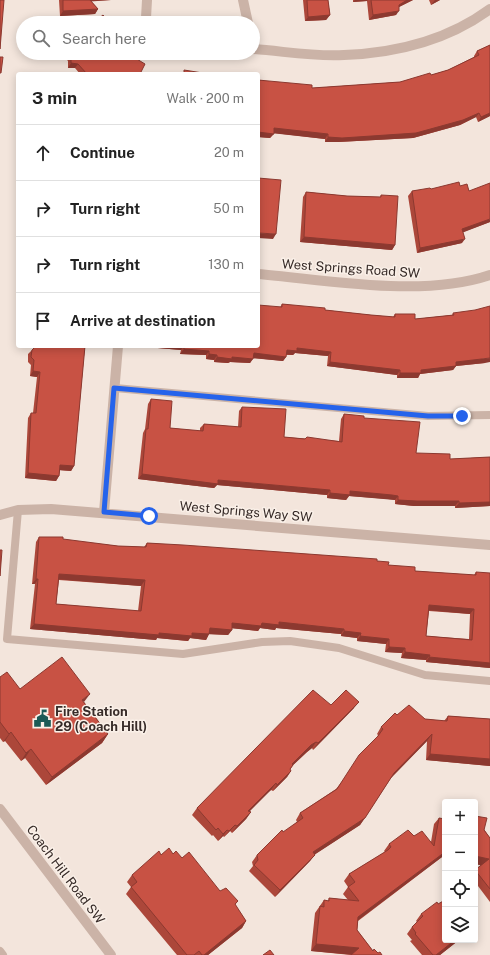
<!DOCTYPE html>
<meta charset="utf-8">
<style>
body{margin:0;font-family:"Public Sans",sans-serif;background:#f6f6f6;color:#222}
.controls{position:absolute;right:12px;bottom:12px;display:grid;overflow:hidden;border-radius:4px;box-shadow:0 2px 10px #0003}
.controls button{width:36px;height:36px;display:grid;place-items:center;padding:0;border:0;border-bottom:1px solid #e0e0e0;background:#fff;color:#222;font:20px sans-serif}
.stop{position:absolute;width:12px;height:12px;margin:-9px;border:3px solid #2563eb;border-radius:50%;background:#fff}
.stop.end{background:#2563eb;border-color:#fff;box-shadow:0 1px 4px #0008}
.list{margin:0;padding:0;list-style:none}
h2{display:flex;justify-content:space-between;align-items:center;height:52px;margin:0;padding:0 16px;font-size:17px}
h2 small{font-size:13px;font-weight:400;color:#767676}
.list li{display:grid;grid-template-columns:26px 1fr auto;gap:12px;align-items:center;box-sizing:border-box;height:56px;padding:0 16px;border-top:1px solid #e0e0e0}
.list b{display:block;font-size:15px;white-space:nowrap}
.list em{font-size:13px;font-style:normal;color:#767676}
.icon{flex:none;width:22px;height:22px;fill:none;stroke:currentColor;stroke-width:2;stroke-linecap:round;stroke-linejoin:round}
.map{position:relative;flex:none;width:490px;height:955px;overflow:hidden}
.search{position:absolute;background:#fff;box-shadow:0 2px 10px #0003;left:16px;top:16px;width:244px;height:44px;display:flex;align-items:center;gap:10px;box-sizing:border-box;padding:0 14px;border-radius:22px;color:#767676;font-size:15px}
.panel{position:absolute;background:#fff;box-shadow:0 2px 10px #0003;left:16px;top:72px;width:244px;height:276px;border-radius:4px}
.map>svg:first-child{display:block}
</style>
<div class="map">
<svg width="490" height="955" viewBox="0 0 490 955">
<rect width="100%" height="100%" fill="#f3e5dc"/>
<g fill="none" stroke-linecap="round" stroke-linejoin="round">
<path stroke="#cbb3a7" stroke-width="8" d="M115 388 428 416 490 415
M18 510 7 639 183 654 262 642 290 641 339 648 425 675 490 681
M0 951 3 955"/>
<path stroke="#cbb3a7" stroke-width="10" d="M147 0 146 18 148 23
M243 0 248 23
M253 49C283 51 314 57 344 55 395 53 448 40 490 9
M258 274C328 280 423 298 490 275
M104 512 118 346
M0 515 18 510 51 509 490 545"/>
<path stroke="#cbb3a7" stroke-width="10" d="M0 809 111 955"/>
</g>
<path fill="#ac473a" fill-rule="evenodd" d="M59 0H111L91 1 98 9 95 14 60 16Z
M303 0H328L330 15 326 20 305 21Z
M353 0H413L399 7 396 15 369 20 367 1 353 2Z
M429 0H440L431 5Z
M490 45V116L478 122 476 117 460 125 413 138 338 142H325V139L274 133 270 138 258 137V80L312 88 400 82 431 75 448 70 474 57V56L477 51Z
M61 53H127L140 74H80L75 68H68V61Z
M460 186 469 191 490 222 463 232 462 243 417 253 408 196 412 191Z
M306 192 347 196 380 197 381 195 395 245 392 250 300 242 303 197Z
M282 304 325 310 371 315 393 317 395 314 415 319 452 315 453 313 485 363 456 366 453 370 420 374 418 378H397V375L327 366 328 356 295 353 293 355H286V357L283 361 253 358 250 363 230 362 228 363 214 362V360L206 359V355L180 354 181 350 146 347V346H258Z
M33 346H85L74 466 71 471 60 470 59 476 56 481 25 478 28 418 31 413H33L37 377 30 376 31 365 28 362V354L33 349Z
M151 399 170 428 200 431V428L204 424 238 427 239 411 242 407 284 437 339 441 341 419 344 414 364 418 416 453 450 459 490 457V506L455 508V506H414L395 504V500L388 499 349 496 346 500 327 498V495L217 485 214 488 138 479 143 433 145 429 148 404Z
M39 537 118 546 144 547 147 543 377 561 388 565 415 571 474 575 476 572 490 668 426 662V660L401 658 402 653 385 652 386 644 357 641V638L341 636V634L276 628 275 630 260 628 258 631 232 628V630L228 635 209 634 206 640 190 638 188 641 157 638 156 640 30 629 35 584H32L36 542ZM59 580 141 586 138 611 56 604ZM429 611 470 614 469 639 426 636Z
M0 677 20 689 84 702 108 734 102 743 46 785 25 758 21 761 5 741 3 742 0 738Z
M331 705 354 708 313 750 312 748 307 752 293 765 290 770 291 771 287 777 273 791 271 790 267 793 249 811 251 812 246 819 232 833 230 831 224 837 223 836 218 841 213 835 212 836 192 815 197 808Z
M397 715 425 719 444 721 448 716 490 719V766L426 760 427 741 391 778 360 825 315 854 310 861 275 897 249 871 253 866 252 862 257 855 297 822 296 820 300 813 336 789 377 738 378 735 377 734 381 727Z
M445 816V858L442 857 358 921 357 930 373 951 382 955H351L311 951 315 913 324 900 328 901 329 898 348 900 343 894 348 887 344 881 349 874 385 852 384 851 389 844 414 836 431 842 434 824 439 818 444 819Z
M475 816 490 838V902L475 882V870L481 865 475 864Z
M173 854 182 858 220 891 238 901 235 905 246 921 242 928 208 955H177L126 894 131 887 127 882 132 875 161 855Z
M421 914 445 940H459L440 955H422L410 941 412 940 407 934 412 927 417 922 416 921Z"/>
<path fill="#8c3930" d="M85 0H111L84 2Z
M355 0H368L367 1 353 2Z
M407 0H413L395 9 399 5Z
M435 0H440L431 5Z
M98 9 95 14 60 16 63 11Z
M399 11 396 15 369 20 373 15Z
M330 15 326 20 305 21 308 17Z
M71 63 78 64 75 68H68Z
M479 113 476 117 460 125 413 138 338 142H325L328 137Z
M490 113V116L478 122 481 117Z
M274 128 328 134 325 139 271 133Z
M258 132 274 134 270 138 258 137Z
M490 219V222L459 234 462 229Z
M258 233 276 234 273 239 258 238Z
M304 237 395 245 392 250 300 242Z
M465 239 462 243 417 253 420 248Z
M146 346H183L181 350 146 347Z
M297 348 331 352 328 356 295 353 293 355 284 354 287 350Z
M184 349 209 351 206 355 180 354Z
M254 353 286 357 283 361 250 358Z
M209 354 217 355 214 360 206 359Z
M217 357H232L253 359 250 363 230 362 228 363 214 362Z
M490 358V362L485 363 456 366 453 370 420 374 418 378H397L400 373 421 370 456 362Z
M330 362 400 370 397 375 327 366Z
M33 371 40 372 37 377 30 376Z
M60 465 74 466 71 471 57 470Z
M28 473 59 476 56 481 25 478Z
M142 474 218 480 330 490 327 495 217 485 214 488 138 479Z
M350 491 392 495 398 496 395 500 349 496 346 500 327 498 330 493Z
M398 500 459 501 455 506H414L395 504Z
M490 502V506L455 508 459 503Z
M59 574 145 580 141 586 55 579Z
M36 579H38L35 584H32Z
M429 605 474 609 470 614 426 610Z
M279 622 344 629 341 634 276 628 275 630 260 628 258 631 229 628 232 623Z
M34 624 159 633H192L209 634 206 640 190 638 188 641 157 638 156 640 30 629Z
M210 628 232 630 228 635 206 634Z
M344 631 361 633 357 638 341 636Z
M360 636 389 639 386 644 357 641Z
M389 647 405 648 402 653 385 652Z
M405 652 430 655 426 660 401 658Z
M429 657 490 663V668L426 662Z
M90 694 84 702 82 700Z
M359 702 354 708 313 750 318 743Z
M11 732 5 741 3 742 9 734Z
M108 734 102 743 46 785 52 777Z
M432 734 427 741 390 779 394 773Z
M316 742 312 748 307 752 288 770 292 764 311 745Z
M31 749 25 758 21 761 26 753Z
M430 754 490 759V766L426 760Z
M291 771 287 777 273 791 277 785Z
M276 783 271 790 244 817 248 811Z
M251 812 246 819 232 833 237 826Z
M365 818 360 825 308 859 313 852Z
M235 825 230 831 224 837 229 831Z
M227 830 223 836 218 841 223 834Z
M445 852V858L442 857 353 924 358 917Z
M315 855 310 861 275 897 280 890Z
M475 856 489 859 484 866 475 864Z
M246 921 242 928 208 955H204Z
M455 940H459L440 955H436Z
M316 944 359 948 355 955 311 951Z"/>
<path fill="#c85244" stroke="#8c3930" fill-rule="evenodd" d="M0 0H4L0 49Z
M63 0H90L98 9 63 11Z
M307 0H328L330 15 308 17Z
M371 0H407L399 5V11L373 15Z
M103 15 110 23H93Z
M490 45V113L481 117 479 113 463 120 416 133 342 138 328 137V134L274 128V134L258 132V80L312 85V88L400 82 430 73 431 75 448 70 479 55 477 51Z
M68 53H127L145 64 140 74H87L78 64 71 63V56Z
M0 57H3L1 73H0Z
M184 70 209 74H184Z
M258 178 281 180 276 234 258 233Z
M459 182 460 186 467 184 469 191 490 183V219L462 229 465 239 420 248 412 191 430 188 431 189Z
M306 192 347 196 381 197V195L398 196 395 245 304 237Z
M282 304 325 308V310L371 315 395 317V314H415V319L454 315 453 313 475 310 490 306V358L456 362V366L421 370V373H400V370L330 362 331 352 297 348V351L287 350 286 357 254 353 253 359 232 357V359L217 357V355L209 354V351L184 349V346H258V305L282 307Z
M36 346H85L74 466 60 465 59 476 28 473 31 413H36L40 372 33 371 34 360 31 357 32 350Z
M151 399 172 401 170 428 203 431 204 424 241 427 242 407 286 409 284 437 305 439 307 437 342 442 344 414 364 416V418L420 422 416 453 450 454V459L490 457V502L459 503V501H417L398 500V496L392 495 350 491V495L330 493V490L218 480V484L142 474 146 429H148Z
M39 537H63V539L118 546 146 547 147 543 183 545 377 559V561L389 562 388 565 415 567V571L476 575V572L490 573V663L429 657 430 655 405 652V648L389 647V639L360 636 361 633 344 631V629L279 622V625L262 623 261 626 232 623V630L210 628 209 634 192 633V636L159 633V635L34 624 38 579H36ZM59 574 145 580 141 611 56 604ZM429 605 474 609 472 640 426 636Z
M0 550H2L0 576Z
M62 657 90 694 82 700 108 734 52 777 31 749 26 753 11 732 9 734 0 722V677L7 672 20 689Z
M313 690 331 705 346 690 359 702 318 743 316 742 311 745 292 764 293 765 290 769 291 771 277 785 276 783 248 811 251 812 237 826 235 825 229 831 227 830 223 834 218 828 216 830 197 808Z
M409 705 425 719 447 721 448 716 490 719V759L430 754 432 734 394 773 365 818 313 852 315 855 280 890 254 865 258 860 257 855 282 830 283 832 303 818 300 813 337 789 359 755 378 736 383 729 381 727 395 713 397 715Z
M475 816 487 818 484 830 490 838V889L475 870 489 859 475 856Z
M439 818 445 819V852L358 917 357 930 373 951 374 949 378 953 380 952 382 955H351L359 948 316 944 320 906 324 907V900L329 901V898L359 901 348 887 355 882 349 874 388 850 391 847 389 844 408 830 414 836 422 831 434 846Z
M169 848 173 854 176 851 182 858 189 852 220 891 226 888 238 901 235 904 246 921 204 955H202L199 951 194 955H187L131 887 137 882 132 875 159 851 161 855Z
M445 900V940H455L436 955H433L415 934 416 933 412 927 423 916 421 914 437 902 438 904Z
M270 950 274 955H263Z"/>
<g fill="none" stroke-linecap="round" stroke-linejoin="round">
<path stroke="#2563eb" stroke-width="5" d="M149 516 104 512 114 388 428 416H462"/>
</g>
<defs>
<symbol id="civic-bare" viewBox="-9 -9 18 18"><path d="M-.6-6.5H3V-4.5H.6V-3L4-1V1h2V6H-6V1h2V-1L-.6-3ZM-1.2 2.5V6h2.4V2.5Z" fill="#1c5a56" stroke="#faf0e8" stroke-width="2.5" paint-order="stroke"/></symbol>
</defs>
<g fill-rule="evenodd">
<use href="#civic-bare" x="30" y="706" width="25" height="25"/>
</g>
<g text-anchor="middle" stroke-width="3" stroke-linejoin="round" paint-order="stroke">
<g font-size="13" fill="#372b28" stroke="#faf0e8">
<text transform="translate(351 268) rotate(4)" y="5">West Springs Road SW</text>
<text transform="translate(246 511) rotate(5)" y="5">West Springs Way SW</text>
<text transform="translate(66 874) rotate(53)" y="5">Coach Hill Road SW</text>
</g>
<g font-size="13" font-weight="bold" fill="#372b28" stroke="#faf0e8" text-anchor="start">
<text x="55" y="716">Fire Station<tspan x="55" dy="15">29 (Coach Hill)</tspan></text>
</g>
</g>
</svg>
<div class="controls">
<button>+</button>
<button>−</button>
<button><svg class="icon" aria-label="locate" viewBox="0 0 24 24"><circle cx="12" cy="12" r="6"/><path d="M12 2v4M12 18v4M2 12h4M18 12h4"/></svg></button>
<button><svg class="icon" aria-label="layers" viewBox="0 0 24 24"><path d="M12 4l9 5-9 5-9-5zM3 14l9 5 9-5"/></svg></button>
</div>
<div class="stop" style="left:149px;top:516px"></div>
<div class="stop end" style="left:462px;top:416px"></div>
<div class="search"><svg class="icon" aria-label="search" viewBox="0 0 24 24"><circle cx="10" cy="10" r="6"/><path d="M15 15l6 6"/></svg>Search here</div>
<section class="panel">
<h2>3 min<small>Walk · 200 m</small></h2>
<ul class="list">
<li><svg class="icon" aria-label="ahead" viewBox="0 0 24 24"><path d="M12 20V5M6 11l6-6 6 6"/></svg><div><b>Continue</b></div><em>20 m</em></li>
<li><svg class="icon" aria-label="right" viewBox="0 0 24 24"><path d="M7 20v-9h11M14 6l5 5-5 5"/></svg><div><b>Turn right</b></div><em>50 m</em></li>
<li><svg class="icon" aria-label="right" viewBox="0 0 24 24"><path d="M7 20v-9h11M14 6l5 5-5 5"/></svg><div><b>Turn right</b></div><em>130 m</em></li>
<li><svg class="icon" aria-label="arrive" viewBox="0 0 24 24"><path d="M6 21V4h12l-3 4 3 4H6"/></svg><div><b>Arrive at destination</b></div></li>
</ul>
</section>
</div>
